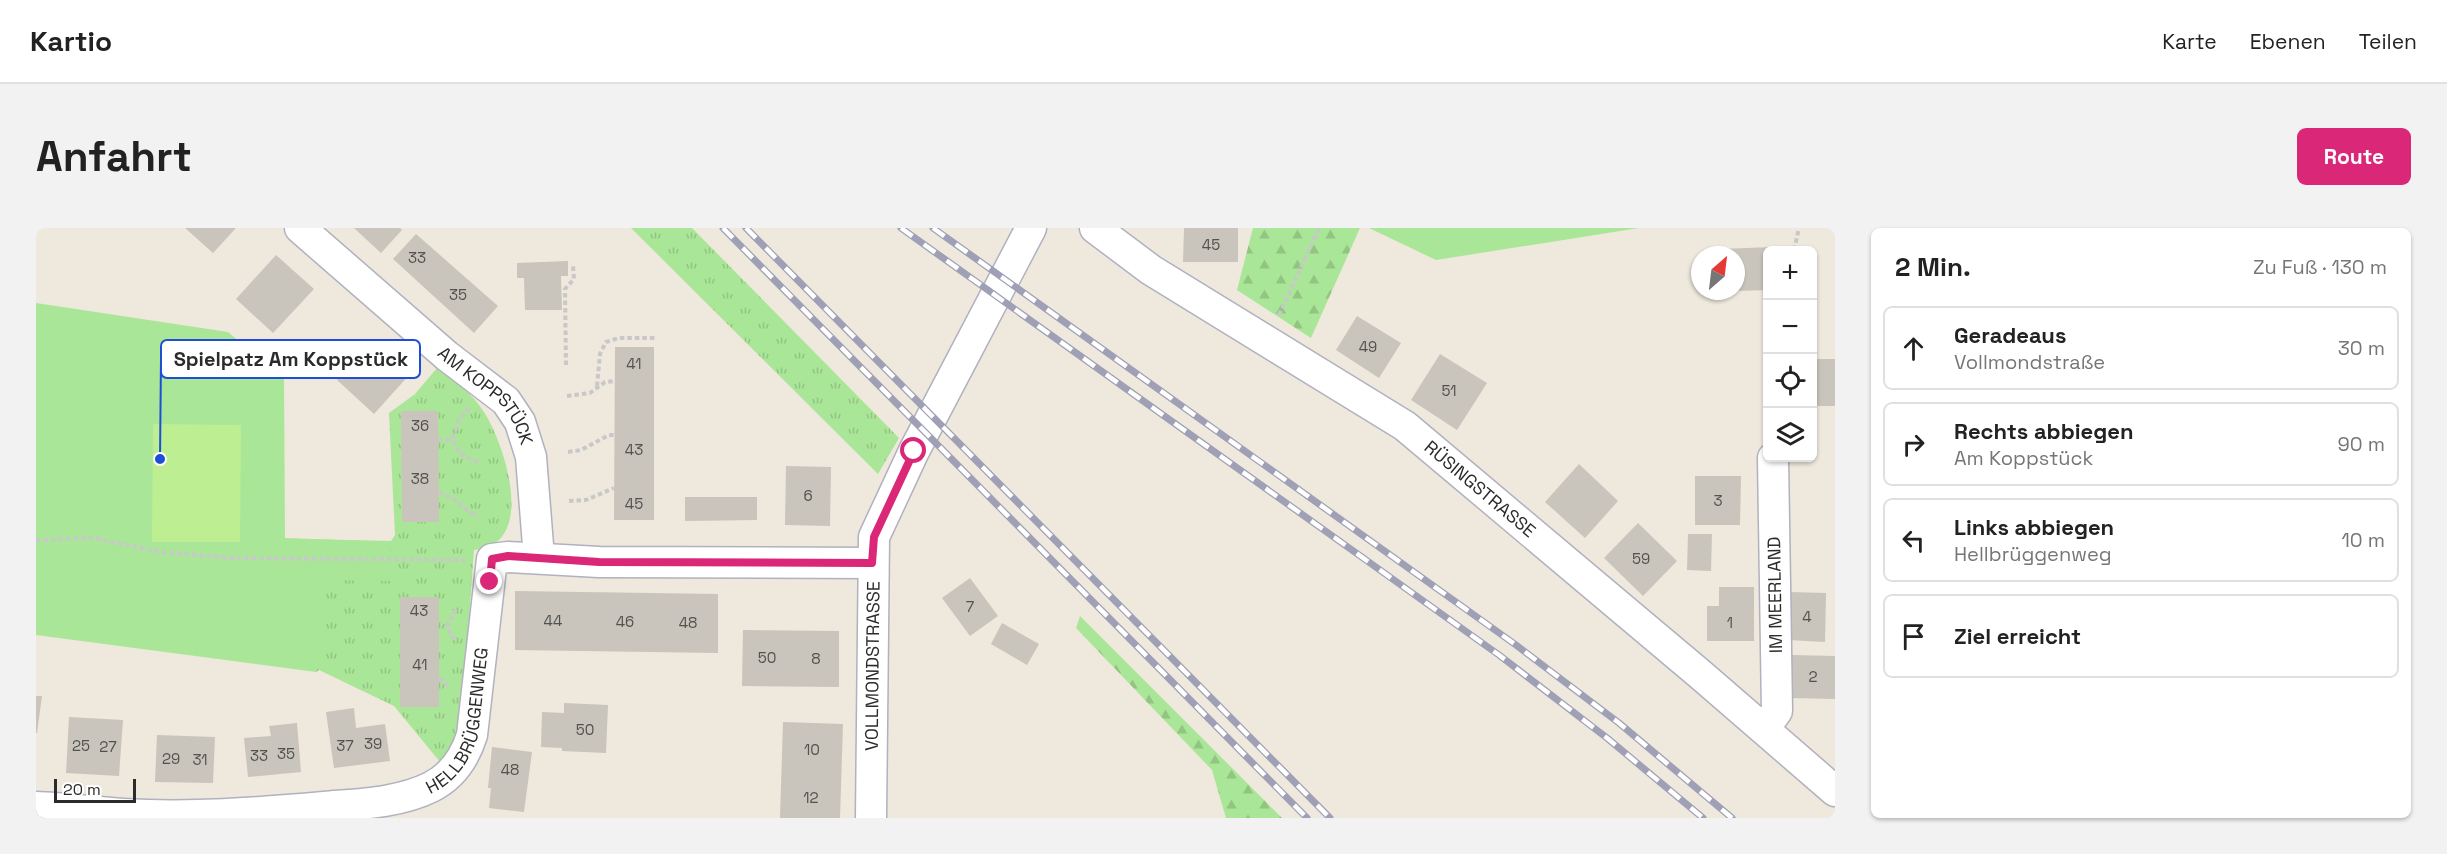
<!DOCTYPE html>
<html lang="de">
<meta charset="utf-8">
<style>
body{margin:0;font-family:"Space Grotesk",sans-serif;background:#f2f2f2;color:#222}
.controls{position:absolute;right:18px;top:18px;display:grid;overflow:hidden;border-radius:9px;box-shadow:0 2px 4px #0004}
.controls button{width:54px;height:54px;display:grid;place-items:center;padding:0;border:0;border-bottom:2px solid #e0e0e0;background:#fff;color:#222;font:30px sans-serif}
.compass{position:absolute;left:1655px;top:18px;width:54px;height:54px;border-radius:50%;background:#fff;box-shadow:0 2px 4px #0004;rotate:28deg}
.scale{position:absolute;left:18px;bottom:15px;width:82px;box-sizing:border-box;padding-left:6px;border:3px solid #2b2b2b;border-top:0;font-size:16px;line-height:21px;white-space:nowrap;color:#2b2b2b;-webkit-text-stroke:4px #fff;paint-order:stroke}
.stop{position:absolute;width:18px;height:18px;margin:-14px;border:4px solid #db2777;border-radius:50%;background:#fff}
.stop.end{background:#db2777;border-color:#fff;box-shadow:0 2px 6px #0008}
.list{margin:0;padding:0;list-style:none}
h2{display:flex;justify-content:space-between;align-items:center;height:78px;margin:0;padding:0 24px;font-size:26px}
h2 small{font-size:20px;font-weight:400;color:#767676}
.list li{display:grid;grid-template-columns:39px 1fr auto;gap:18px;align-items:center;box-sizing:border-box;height:84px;margin:0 12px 12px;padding:0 12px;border:2px solid #e0e0e0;border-radius:9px}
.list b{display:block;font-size:22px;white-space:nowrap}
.list p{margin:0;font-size:20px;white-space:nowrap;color:#767676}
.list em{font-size:20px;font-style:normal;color:#767676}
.icon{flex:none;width:33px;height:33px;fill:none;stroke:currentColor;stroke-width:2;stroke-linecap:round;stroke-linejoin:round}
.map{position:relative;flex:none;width:1799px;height:590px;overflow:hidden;border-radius:9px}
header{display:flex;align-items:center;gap:36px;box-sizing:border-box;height:84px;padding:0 30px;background:#fff;border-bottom:2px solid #e0e0e0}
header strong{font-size:28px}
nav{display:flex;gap:33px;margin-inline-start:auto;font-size:21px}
.intro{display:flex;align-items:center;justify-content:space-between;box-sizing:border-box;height:144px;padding:0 36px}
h1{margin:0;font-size:42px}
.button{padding:15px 27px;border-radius:9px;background:#db2777;color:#fff;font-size:21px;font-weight:700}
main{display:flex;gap:36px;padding:0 36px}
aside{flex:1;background:#fff;border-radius:9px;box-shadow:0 2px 4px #0004}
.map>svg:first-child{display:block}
</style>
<header>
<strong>Kartio</strong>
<nav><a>Karte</a><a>Ebenen</a><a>Teilen</a></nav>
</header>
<div class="intro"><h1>Anfahrt</h1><a class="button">Route</a></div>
<main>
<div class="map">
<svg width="1799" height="590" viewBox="0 0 1799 590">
<defs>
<pattern id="grass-tufts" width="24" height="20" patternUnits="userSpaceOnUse" patternTransform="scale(1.5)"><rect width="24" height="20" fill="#aae697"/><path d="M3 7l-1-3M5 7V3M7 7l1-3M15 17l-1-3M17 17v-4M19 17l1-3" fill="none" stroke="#92c582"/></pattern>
<pattern id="forest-firs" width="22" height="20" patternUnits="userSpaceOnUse" patternTransform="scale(1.5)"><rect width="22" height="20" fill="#aae697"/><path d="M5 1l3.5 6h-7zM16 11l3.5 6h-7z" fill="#92c582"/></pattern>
</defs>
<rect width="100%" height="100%" fill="#eee8dd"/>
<path fill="url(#grass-tufts)" d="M595 0H656L863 210 842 246Z
M401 140C420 154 436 165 448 184 469 217 502 317 438 322L427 474 421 517 405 535 358 478 283 442 280 444 281 367 230 310 355 313 359 307 353 185 379 166Z"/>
<path fill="url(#forest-firs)" d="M1217 0H1324L1275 110 1201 62Z
M1044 388 1246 590H1190L1176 542 1040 400Z"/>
<path fill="#aae697" d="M1333 0H1603L1400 32Z
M0 75 192 104 248 151 249 310 354 314 355 353 287 352 280 444 0 407Z"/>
<path fill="#beee92" d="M117 196 205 197 204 314H116Z"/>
<path fill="#c9c5bc" d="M149 0H200L177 25Z
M318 0H364L366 2 345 25Z
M1148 0H1202V34H1147Z
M380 6 462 78 438 105 357 31Z
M1737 19V22H1732V62L1700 63V27H1685V21Z
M240 27 278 61 237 105 200 71Z
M532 33V48H525L526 82H489L488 50H481V35Z
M1321 88 1365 115 1343 150 1300 122Z
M337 112 374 146 338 186 301 152Z
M579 119H618V292H578Z
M1404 126 1451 155 1421 202 1375 172Z
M1776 131H1799V178H1776Z
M365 183H402L403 294H366Z
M1543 236 1582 273 1549 310 1509 274Z
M750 238 795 239 794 298 749 297Z
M1659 248H1705L1704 297H1659Z
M649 269H721V292L649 293Z
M1602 295 1641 333 1607 368 1568 330Z
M1652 306H1676L1675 343 1651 342Z
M934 350 962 388 934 408 906 370Z
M1683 359H1718V413H1671V378H1683Z
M479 363 682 366V425L479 422Z
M1754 364 1790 365 1789 414 1752 412Z
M364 369H403V479H364Z
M966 395 1003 416 991 437 955 416Z
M707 402 803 403V459L706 458Z
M1756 427 1799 428V471L1754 470Z
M0 468H6L1 505H0Z
M528 475 572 477 570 525 526 523V520L505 519 506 484 528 485Z
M318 480 320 500 349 496 354 533 298 540 290 484Z
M33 489 87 492 83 548 30 545Z
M747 494 807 496 804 590H744Z
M261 495 265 544 212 549 208 510 235 508 233 498Z
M121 507 179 509 177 555 119 554Z
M456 519 496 524 488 584 453 580 455 560H452Z"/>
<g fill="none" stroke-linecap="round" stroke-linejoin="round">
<defs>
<g id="minor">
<path id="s1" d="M264 0 411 128 470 173 484 194 495 229 503 330"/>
<path id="s2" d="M1059 0 1115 42 1369 198 1665 447 1799 563"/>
<path d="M1728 501 1741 483 1737 230"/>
<path id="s3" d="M0 579C29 580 58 584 87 586 154 590 221 585 288 579 322 576 363 575 395 559 417 548 429 529 436 507L456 331 472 329 563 334 836 335"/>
<path id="s4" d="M835 590 838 309 878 223 995 0"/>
</g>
</defs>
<use href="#minor" stroke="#b1b1bf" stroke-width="33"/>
<path stroke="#c8c8c8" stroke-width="4" stroke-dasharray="4.5 3" stroke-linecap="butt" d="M1758 22 1763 0
M1243 87 1283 0
M530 137 529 61 538 51 537 38
M561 158 564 126 570 114 583 110H619
M531 168 554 165 569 154 578 153
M433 180 423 192 416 211C423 225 428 230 443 234
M402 212 416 211
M532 224 545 222 573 207H578
M403 265C419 268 427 282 442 288
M533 273 550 272 578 260
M0 312 58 310 124 324 195 330 429 332
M418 412 411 398 420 381
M403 452H407L412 459"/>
<use href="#minor" stroke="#fff" stroke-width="30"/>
<defs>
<path id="rail" d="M687 0 1271 590
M710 0 1294 590
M865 0 1463 427 1571 510 1667 590
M897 0 1480 417 1583 495 1696 590"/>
</defs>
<use href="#rail" stroke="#9fa0b6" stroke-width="7"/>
<use href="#rail" stroke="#fff" stroke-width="4.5" stroke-dasharray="14" stroke-linecap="butt"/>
</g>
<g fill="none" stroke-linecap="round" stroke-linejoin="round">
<path stroke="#db2777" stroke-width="8" d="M454 354 456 331 472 328 563 334 836 335 838 309 878 223"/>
</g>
<g text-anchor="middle" stroke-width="4.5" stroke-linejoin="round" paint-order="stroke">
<g font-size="15" fill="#52524f">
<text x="1175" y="22">45</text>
<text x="381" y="35">33</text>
<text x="422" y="72">35</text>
<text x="1332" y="124">49</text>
<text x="598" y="141">41</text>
<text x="1413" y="168">51</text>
<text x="384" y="203">36</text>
<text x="598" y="227">43</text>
<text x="384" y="256">38</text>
<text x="772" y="273">6</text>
<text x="1682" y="278">3</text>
<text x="598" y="281">45</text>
<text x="1605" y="336">59</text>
<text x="934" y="384">7</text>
<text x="383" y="388">43</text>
<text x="1771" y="394">4</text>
<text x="517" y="398">44</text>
<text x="589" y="399">46</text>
<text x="652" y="400">48</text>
<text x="1694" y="400">1</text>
<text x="731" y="435">50</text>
<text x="780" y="436">8</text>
<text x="384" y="442">41</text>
<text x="1777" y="454">2</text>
<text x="549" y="507">50</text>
<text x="337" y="521">39</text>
<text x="45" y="523">25</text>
<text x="309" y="523">37</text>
<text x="72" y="524">27</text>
<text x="776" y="527">10</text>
<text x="250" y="531">35</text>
<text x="223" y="533">33</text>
<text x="135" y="536">29</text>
<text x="164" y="537">31</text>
<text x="474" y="547">48</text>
<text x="775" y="575">12</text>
</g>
<g font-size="18" fill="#2b2b2b" stroke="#fff">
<text dy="6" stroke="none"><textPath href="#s1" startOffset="252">AM KOPPSTÜCK</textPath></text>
<text dy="6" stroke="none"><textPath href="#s2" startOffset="466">RÜSINGSTRASSE</textPath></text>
<text transform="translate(1739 367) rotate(-91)" y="6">IM MEERLAND</text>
<text dy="6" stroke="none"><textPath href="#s4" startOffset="152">VOLLMONDSTRASSE</textPath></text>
<text dy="6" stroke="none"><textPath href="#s3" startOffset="474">HELLBRÜGGENWEG</textPath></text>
</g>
</g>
<path fill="none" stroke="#1d4ed8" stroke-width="2" d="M124 231L125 131"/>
<circle fill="#1d4ed8" stroke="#fff" stroke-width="2" cx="124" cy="231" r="6"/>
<rect fill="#fff" stroke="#1d4ed8" stroke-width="2" x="125" y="112" width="259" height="38" rx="6"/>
<g font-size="20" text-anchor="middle" font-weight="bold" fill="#2b2b2b">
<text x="255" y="138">Spielpatz Am Koppstück</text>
</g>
</svg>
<div class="controls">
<button>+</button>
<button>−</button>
<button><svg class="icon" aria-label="locate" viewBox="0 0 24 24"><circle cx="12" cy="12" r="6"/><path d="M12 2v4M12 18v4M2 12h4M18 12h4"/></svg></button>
<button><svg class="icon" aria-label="layers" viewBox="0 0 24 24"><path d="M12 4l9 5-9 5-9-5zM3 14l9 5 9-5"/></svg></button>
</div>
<svg class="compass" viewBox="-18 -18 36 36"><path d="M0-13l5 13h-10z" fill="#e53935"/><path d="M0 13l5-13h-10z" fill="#767676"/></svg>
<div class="scale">20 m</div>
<div class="stop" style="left:878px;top:223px"></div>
<div class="stop end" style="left:454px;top:354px"></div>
</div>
<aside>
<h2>2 Min.<small>Zu Fuß · 130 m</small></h2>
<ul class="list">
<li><svg class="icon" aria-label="ahead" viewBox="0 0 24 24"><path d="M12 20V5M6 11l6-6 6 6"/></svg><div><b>Geradeaus</b><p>Vollmondstraße</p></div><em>30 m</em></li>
<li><svg class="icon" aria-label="right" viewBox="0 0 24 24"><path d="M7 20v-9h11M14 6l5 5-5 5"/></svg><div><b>Rechts abbiegen</b><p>Am Koppstück</p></div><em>90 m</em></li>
<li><svg class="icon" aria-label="left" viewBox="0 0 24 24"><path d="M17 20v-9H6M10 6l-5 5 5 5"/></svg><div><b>Links abbiegen</b><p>Hellbrüggenweg</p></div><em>10 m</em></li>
<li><svg class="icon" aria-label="arrive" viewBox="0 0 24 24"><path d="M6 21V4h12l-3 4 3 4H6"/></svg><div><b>Ziel erreicht</b></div></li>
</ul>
</aside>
</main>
